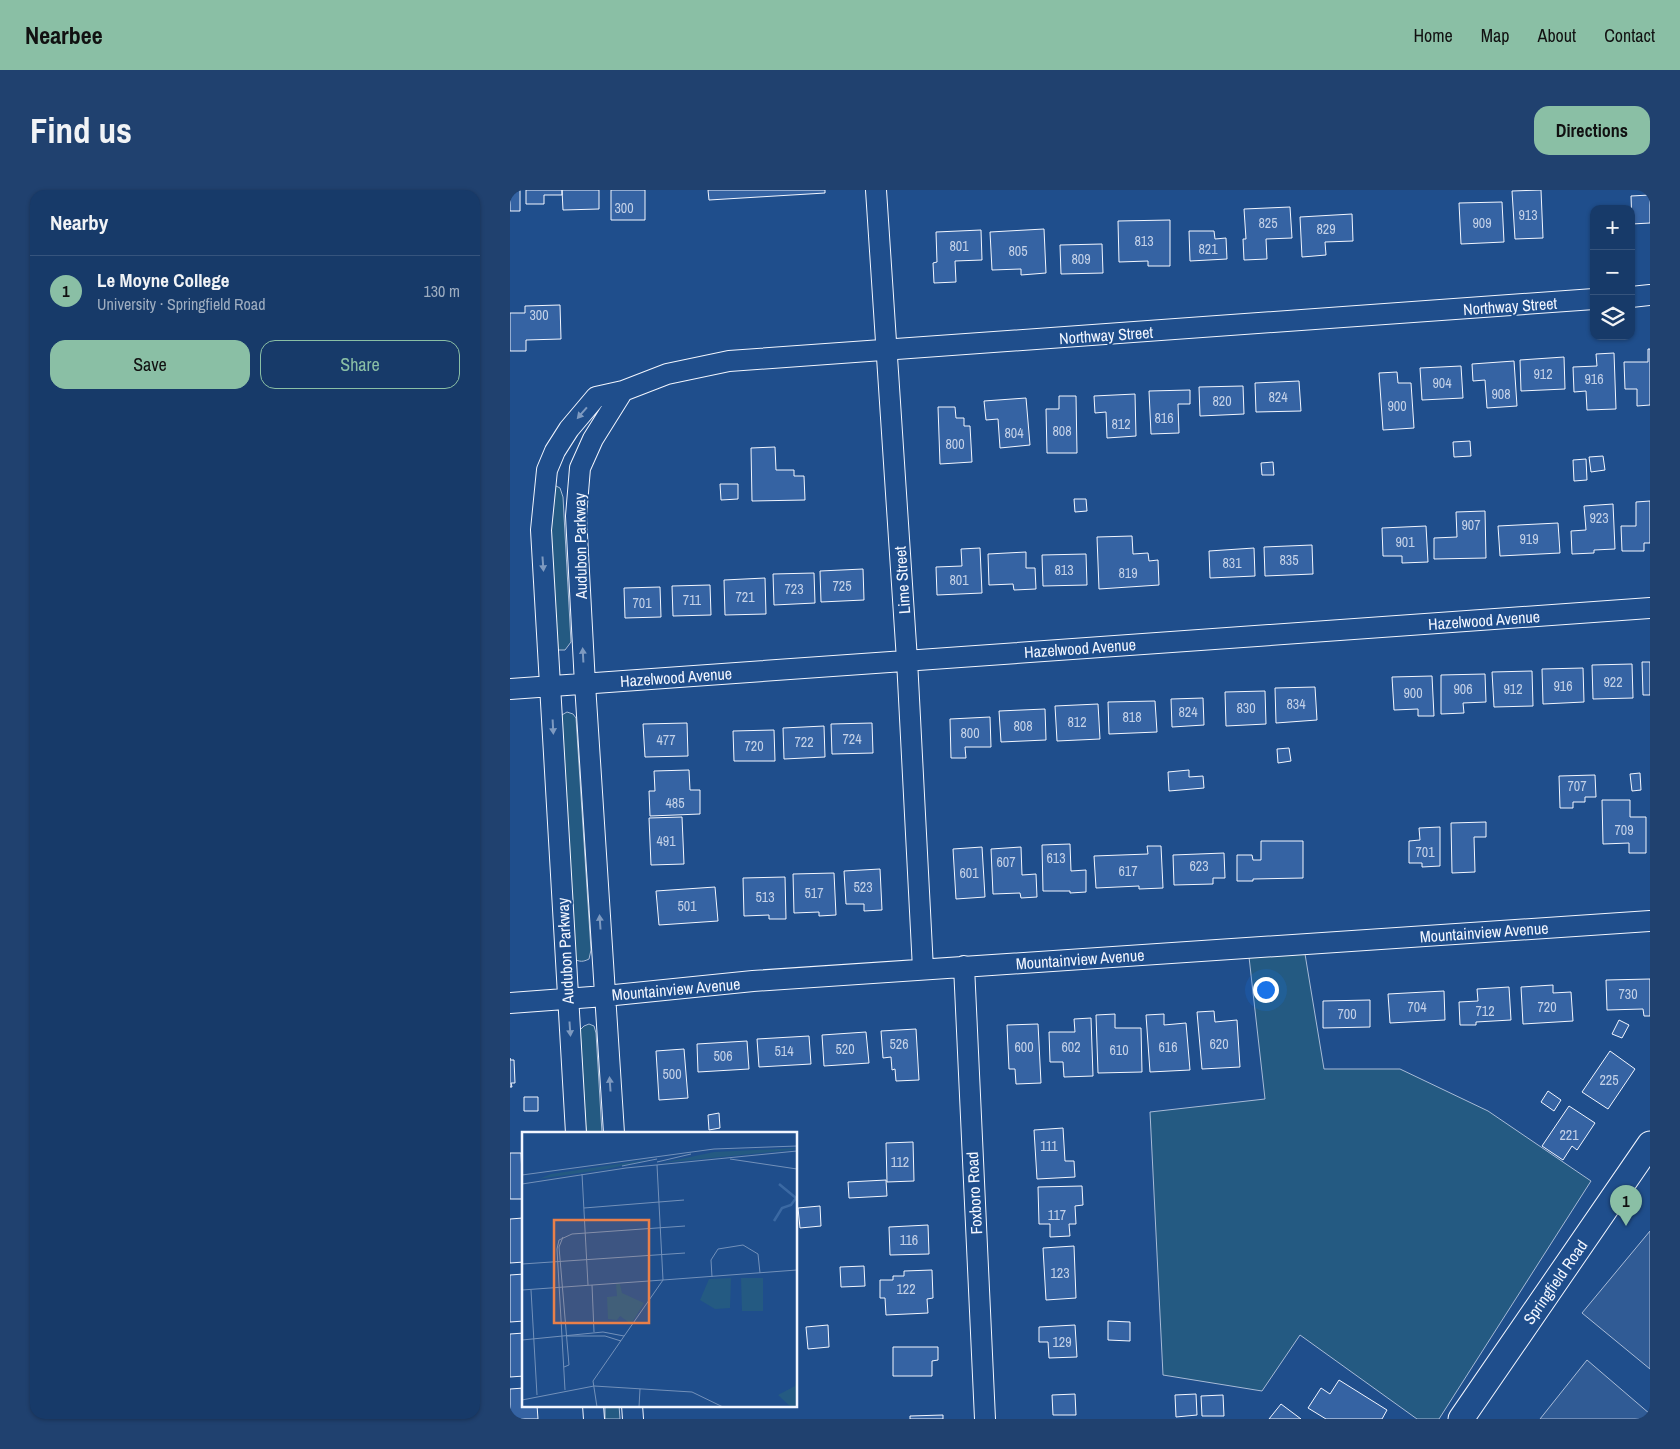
<!DOCTYPE html>
<meta charset="utf-8">
<style>
body{margin:0;font-family:"Archivo Narrow",sans-serif;background:#20416f;color:#f1f3f6}
.controls{position:absolute;right:15px;top:15px;display:grid;overflow:hidden;border-radius:10px;box-shadow:0 1px 4px #0004}
.controls button{width:45px;height:45px;display:grid;place-items:center;padding:0;border:0;border-bottom:1px solid #36547d;background:#173a69;color:#f1f3f6;font:25px sans-serif}
.you{position:absolute;left:755px;top:799px;width:18px;height:18px;margin:-12px;border:4px solid #fff;border-radius:50%;background:#1a73e8;box-shadow:0 0 0 8px #1a73e833}
.badge{display:grid;place-items:center;width:32px;height:32px;border-radius:50%;background:#8abfa5;color:#111;font-size:16px;font-weight:700}
.pin{position:absolute;translate:-50% -41px;filter:drop-shadow(0 1px 2px #0008)}
.pin::after{content:'';position:absolute;top:26px;width:18px;height:15px;background:inherit;clip-path:polygon(0 0,100% 0,50% 100%)}
.list{margin:0;padding:0;list-style:none}
h2{display:flex;justify-content:space-between;align-items:center;height:65px;margin:0;padding:0 20px;font-size:21px}
h2 small{font-size:16px;font-weight:400;color:#9eadc0}
.list li{display:grid;grid-template-columns:32px 1fr auto;gap:15px;align-items:center;box-sizing:border-box;height:70px;padding:0 20px;border-top:1px solid #36547d}
.list b{display:block;font-size:19px;white-space:nowrap}
.list p{margin:0;font-size:16px;white-space:nowrap;color:#9eadc0}
.list em{font-size:16px;font-style:normal;color:#9eadc0}
.actions{display:flex;gap:10px;padding:15px 20px}
.actions a{flex:1;padding:11px 0;border:1px solid #8abfa5;border-radius:15px;text-align:center;font-size:18px;color:#8abfa5}
.actions .main{background:#8abfa5;color:#111}
.icon{flex:none;width:28px;height:28px;fill:none;stroke:currentColor;stroke-width:2;stroke-linecap:round;stroke-linejoin:round}
.map{position:relative;flex:none;width:1140px;height:1229px;overflow:hidden;border-radius:15px}
header{display:flex;align-items:center;gap:30px;box-sizing:border-box;height:70px;padding:0 25px;background:#8abfa5;color:#111}
header strong{font-size:24px}
nav{display:flex;gap:28px;margin-inline-start:auto;font-size:18px}
.intro{display:flex;align-items:center;justify-content:space-between;box-sizing:border-box;height:120px;padding:0 30px}
h1{margin:0;font-size:35px}
.button{padding:12px 22px;border-radius:15px;background:#8abfa5;color:#111;font-size:18px;font-weight:700}
main{display:flex;gap:30px;padding:0 30px}
aside{flex:1;background:#173a69;border-radius:15px;box-shadow:0 1px 4px #0004}
.map>svg:first-child{display:block}
</style>
<header>
<strong>Nearbee</strong>
<nav><a>Home</a><a>Map</a><a>About</a><a>Contact</a></nav>
</header>
<div class="intro"><h1>Find us</h1><a class="button">Directions</a></div>
<main>
<aside>
<h2>Nearby<small></small></h2>
<ul class="list">
<li><span class="badge">1</span><div><b>Le Moyne College</b><p>University · Springfield Road</p></div><em>130 m</em></li>
</ul>
<div class="actions"><a class="main">Save</a><a>Share</a></div>
</aside>
<div class="map">
<svg width="1140" height="1229" viewBox="0 0 1140 1229">
<rect width="100%" height="100%" fill="#1f4e8c"/>
<path fill="#245a82" stroke="#a8bbd7" d="M46 296 50 298 53 307 61 452 55 460H48L42 454 39 300Z
M57 522 63 524 66 528 81 760 79 769C73 772 70 772 64 769L50 526Z
M795 764 814 879H890L978 921 1081 991 929 1229H907L790 1145 752 1201 653 1185 640 922 755 909 739 767Z
M79 834 84 836 86 843 92 943H76L70 840 74 836Z
M95 1215H109L110 1229H95Z"/>
<path fill="#305b95" stroke="#a8bbd7" d="M1140 1041V1179L1072 1123Z
M1077 1170 1140 1224V1229H1030Z"/>
<path fill="#3563a3" stroke="#f2f6ff" d="M0 0H10V21H0Z
M16 0H52V5H34V14H16Z
M52 0H89V19L53 20Z
M101 0H135V30H101Z
M198 0H315V3L199 10Z
M1031 0 1033 48 1005 49 1002 1Z
M1140 5V33L1122 34 1121 6Z
M992 12 994 52 951 54 949 13Z
M780 17 782 48 756 49 757 69 734 70 733 49H736L734 19Z
M842 24 843 51 815 52 816 65 792 67 790 27Z
M660 30V76H638V71L609 72 608 31Z
M534 39 536 83 511 85V79L482 80 480 42Z
M471 40 472 70 445 71 446 92 424 93 423 73 427 72 426 42Z
M679 41H704L705 49 716 48 717 69 680 71Z
M592 54 593 83 551 84 550 55Z
M50 115 51 149 16 150V161H0V123H15V116Z
M1138 159H1140V215L1127 216V199H1115L1114 172H1138Z
M1104 163 1106 219 1077 220 1076 201 1064 202 1063 177 1087 176 1086 164Z
M1054 167 1055 199 1011 201 1010 170Z
M1004 171 1007 216 977 218 975 190 963 191 962 174Z
M951 176 953 208 912 210 910 178Z
M887 182 888 193H901L904 238 873 240 869 183Z
M789 191 791 221 746 222 745 193Z
M733 196 734 224 690 226 689 197Z
M680 200V214H668L669 243 641 244 639 201Z
M625 204 626 246 597 248 596 222 585 223 584 206Z
M549 206H566L567 263H537L536 219H549Z
M516 208 520 255 490 258 488 229 476 230 474 211Z
M428 217H445L446 228H454V236H460L462 272 430 274Z
M960 251 961 266 944 267 943 252Z
M265 257 266 280H284V286H294L295 310 242 311 241 258Z
M1093 266 1095 280 1081 282 1079 267Z
M1076 269 1077 290 1064 291 1063 270Z
M763 272 764 285H752L751 273Z
M210 294H228V309L211 310Z
M564 309H576L577 321 565 322Z
M1140 311V353H1134V361H1112L1111 336H1126V312Z
M1103 314 1105 359 1084 360V363L1062 364 1061 341 1076 340 1074 316Z
M975 321 976 368 924 369V348L947 347 946 322Z
M1048 333 1050 363 990 366 988 336Z
M916 336 918 372 892 373V366H873L872 338Z
M622 346 623 364 638 363 639 371 648 370 649 395 589 399 587 347Z
M802 355 803 384 755 386 754 357Z
M470 358 472 403 427 405 426 377 452 376 451 359Z
M744 358 745 386 700 388 699 361Z
M516 362V378H525L526 399 504 400 503 394 479 395 478 364Z
M576 364 577 395 533 396 532 365Z
M353 379 354 410 311 412 310 381Z
M304 383 305 413 264 415 263 384Z
M255 388 256 424 215 425 214 390Z
M200 395 201 425 163 426 162 396Z
M150 397 151 427 115 428 114 398Z
M1132 472H1140V505H1133Z
M1122 474 1123 508 1083 509 1082 475Z
M1073 478 1074 512 1033 514 1032 479Z
M1022 481 1023 516 984 517 982 482Z
M975 484 976 512 953 513 954 523 931 524V485Z
M922 486 924 526H908V519L884 520 882 487Z
M805 497 807 530 766 533 765 498Z
M755 501 756 534 716 536 715 502Z
M693 508 694 535 662 537 661 509Z
M645 511 647 542 599 544 598 512Z
M588 514 590 549 547 551 545 516Z
M535 519 536 550 491 552 489 521Z
M480 527 481 557H455L456 568H441L440 529Z
M177 533 178 566 135 567 133 534Z
M362 533 363 563 322 564 321 534Z
M314 536 315 567 274 569 273 538Z
M264 540 265 571H224L223 541Z
M779 558 781 571 768 573 767 559Z
M179 580 180 600H190V624L140 626 139 601H145L144 581Z
M679 580V587L693 586 694 598 659 601 658 582Z
M1130 583 1131 600 1122 601 1120 584Z
M1085 585 1086 607H1075V612H1063V618H1050L1049 586Z
M1092 610H1120V627H1136V663H1119V653L1093 654Z
M172 627 174 674 141 675 139 628Z
M976 632V647H964L965 682 942 683 941 633Z
M930 637V676L912 677V673H899V651L910 650 909 638Z
M751 651H793V688L743 689V691H727V665H742L743 670H751Z
M560 654 561 681 576 680V702L560 703V701H533L532 655Z
M637 656H651L653 698 629 699V696L586 698 584 666 638 664Z
M472 657 475 707 446 709 443 659Z
M511 657 512 685 526 684 527 707 511 708 510 703 483 704 481 659Z
M714 663 715 688H703V694L664 695 663 665Z
M370 679 372 720 354 721V714H336L334 681Z
M324 683 326 725 309 726V722L284 723 283 684Z
M275 687 276 729H259V725L234 726 233 688Z
M205 697 208 731 149 735 146 701Z
M1140 789V826H1134L1133 819 1097 820 1096 790Z
M1043 795V803L1061 802 1063 831 1013 834 1011 797Z
M999 797 1001 830 966 832V835H950L949 812 968 811 967 799Z
M934 801 935 830 880 833 878 804Z
M860 810V837L813 838V811Z
M704 821 705 832 727 830 730 877 692 879 687 822Z
M605 824V838H631L632 882 588 883 586 825Z
M654 824V835L676 833 680 880 640 882 636 825Z
M581 828 583 886 554 887 553 872H540L539 842H565L564 829Z
M1109 830 1119 835 1112 848 1102 844Z
M528 834 531 893 506 894 505 879H499L497 835Z
M406 839 409 890 386 891 385 879 382 880 381 867 373 868 371 841Z
M356 842 359 873 314 876 312 845Z
M299 846 301 874 249 877 247 849Z
M237 851 239 879 188 882 187 854Z
M174 859 178 908 149 910 146 861Z
M1100 861 1125 879 1098 919 1072 902Z
M0 868V870H4L5 893H1L2 897H0Z
M1038 901 1051 910 1044 921 1031 912Z
M14 907H28V921H14Z
M1059 916 1085 933 1067 960 1062 956 1053 970 1032 956Z
M209 923 210 938 199 940 198 925Z
M553 938 555 971H564L565 987 527 989 524 940Z
M403 952 404 991 377 992 376 953Z
M0 963H11L13 1009H0Z
M376 990 377 1006 339 1008 338 992Z
M572 996 573 1015 565 1016 566 1034H559L560 1046 540 1047V1034H529L528 997Z
M310 1016 311 1036 290 1038 288 1018Z
M13 1028 14 1072 0 1073V1029Z
M418 1035 419 1064 380 1065 379 1037Z
M564 1056 566 1108 536 1110 533 1058Z
M354 1076 355 1096 331 1097 330 1077Z
M422 1080 423 1108 417 1109 418 1123 376 1125 375 1108H370V1090H383V1086H394V1081Z
M14 1084V1131L0 1132V1085Z
M598 1131 620 1132V1151L598 1150Z
M318 1135 319 1157 298 1159 296 1137Z
M565 1135 567 1167 539 1168 538 1152H529V1137Z
M14 1143V1186L0 1187V1144Z
M383 1157H428V1170L422 1171V1186H383Z
M829 1190 877 1220 872 1229H816L798 1218 811 1198 820 1204Z
M14 1198V1215H27L28 1229H0V1199Z
M565 1204 566 1225H543L542 1205Z
M686 1204 687 1225 666 1227 665 1205Z
M713 1205 714 1226H692L691 1206Z
M771 1214 791 1229H759Z
M433 1225V1229H400V1226Z"/>
<g fill="none" stroke-linecap="round" stroke-linejoin="round">
<defs>
<path id="minor" d="M366 0 397 470 413 779
M1121 107 1140 105
M0 499 1140 418
M454 776 475 1229
M0 813 95 806 243 791 1140 731
M66 943 31 340 37 280 45 261 59 239 86 207 113 201 157 184 219 171 1084 109
M104 943 75 494 66 326 70 278 83 249 113 201
M83 1215 84 1229
M122 1215 123 1229"/>
<path id="tertiary" d="M951 1229 1140 954"/>
</defs>
<use href="#minor" stroke="#f2f6ff" stroke-width="22"/>
<use href="#tertiary" stroke="#f2f6ff" stroke-width="27"/>
<use href="#minor" stroke="#1f4e8c" stroke-width="20"/>
<use href="#tertiary" stroke="#1f4e8c" stroke-width="25"/>
</g>
<defs><path id="oneway-solid" d="M-6-.8H1V-3.2L6.5 0L1 3.2V.8H-6Z" transform="scale(1.25)"/></defs>
<g fill="#7e9ac0">
<use href="#oneway-solid" transform="translate(72 223) rotate(131)"/>
<use href="#oneway-solid" transform="translate(33 374) rotate(86)"/>
<use href="#oneway-solid" transform="translate(73 465) rotate(-93)"/>
<use href="#oneway-solid" transform="translate(43 537) rotate(87)"/>
<use href="#oneway-solid" transform="translate(90 732) rotate(-94)"/>
<use href="#oneway-solid" transform="translate(60 839) rotate(86)"/>
<use href="#oneway-solid" transform="translate(100 894) rotate(-94)"/>
</g>
<g text-anchor="middle" stroke-width="4" stroke-linejoin="round" paint-order="stroke">
<g font-size="14" fill="#c3d1e8">
<text x="114" y="23">300</text>
<text x="1018" y="30">913</text>
<text x="758" y="38">825</text>
<text x="972" y="38">909</text>
<text x="816" y="44">829</text>
<text x="634" y="56">813</text>
<text x="449" y="61">801</text>
<text x="698" y="64">821</text>
<text x="508" y="66">805</text>
<text x="571" y="74">809</text>
<text x="29" y="130">300</text>
<text x="1033" y="189">912</text>
<text x="1084" y="194">916</text>
<text x="932" y="198">904</text>
<text x="991" y="209">908</text>
<text x="768" y="212">824</text>
<text x="712" y="216">820</text>
<text x="887" y="221">900</text>
<text x="654" y="233">816</text>
<text x="611" y="239">812</text>
<text x="552" y="246">808</text>
<text x="504" y="248">804</text>
<text x="445" y="259">800</text>
<text x="1089" y="333">923</text>
<text x="961" y="340">907</text>
<text x="1019" y="354">919</text>
<text x="895" y="357">901</text>
<text x="779" y="375">835</text>
<text x="722" y="378">831</text>
<text x="554" y="385">813</text>
<text x="618" y="388">819</text>
<text x="449" y="395">801</text>
<text x="332" y="401">725</text>
<text x="284" y="404">723</text>
<text x="235" y="412">721</text>
<text x="182" y="415">711</text>
<text x="132" y="418">701</text>
<text x="1103" y="497">922</text>
<text x="1053" y="501">916</text>
<text x="953" y="504">906</text>
<text x="1003" y="504">912</text>
<text x="903" y="508">900</text>
<text x="786" y="519">834</text>
<text x="736" y="523">830</text>
<text x="678" y="527">824</text>
<text x="622" y="532">818</text>
<text x="567" y="537">812</text>
<text x="513" y="541">808</text>
<text x="460" y="548">800</text>
<text x="342" y="554">724</text>
<text x="156" y="555">477</text>
<text x="294" y="557">722</text>
<text x="244" y="561">720</text>
<text x="1067" y="601">707</text>
<text x="165" y="618">485</text>
<text x="1114" y="645">709</text>
<text x="156" y="656">491</text>
<text x="915" y="667">701</text>
<text x="546" y="673">613</text>
<text x="496" y="677">607</text>
<text x="689" y="681">623</text>
<text x="618" y="686">617</text>
<text x="459" y="688">601</text>
<text x="353" y="702">523</text>
<text x="304" y="708">517</text>
<text x="255" y="712">513</text>
<text x="177" y="721">501</text>
<text x="1118" y="809">730</text>
<text x="907" y="822">704</text>
<text x="1037" y="822">720</text>
<text x="975" y="826">712</text>
<text x="837" y="829">700</text>
<text x="389" y="859">526</text>
<text x="709" y="859">620</text>
<text x="514" y="862">600</text>
<text x="561" y="862">602</text>
<text x="658" y="862">616</text>
<text x="335" y="864">520</text>
<text x="609" y="865">610</text>
<text x="274" y="866">514</text>
<text x="213" y="871">506</text>
<text x="162" y="889">500</text>
<text x="1099" y="895">225</text>
<text x="1059" y="950">221</text>
<text x="539" y="961">111</text>
<text x="390" y="977">112</text>
<text x="547" y="1030">117</text>
<text x="399" y="1055">116</text>
<text x="550" y="1088">123</text>
<text x="396" y="1104">122</text>
<text x="552" y="1157">129</text>
</g>
<g font-size="16" fill="#f2f6ff" stroke="#1f4e8c">
<text transform="translate(1000 116) rotate(-4)" y="6">Northway Street</text>
<text transform="translate(596 145) rotate(-4)" y="6">Northway Street</text>
<text transform="translate(70 356) rotate(-91)" y="6">Audubon Parkway</text>
<text transform="translate(392 390) rotate(-94)" y="6">Lime Street</text>
<text transform="translate(974 430) rotate(-4)" y="6">Hazelwood Avenue</text>
<text transform="translate(570 458) rotate(-4)" y="6">Hazelwood Avenue</text>
<text transform="translate(166 487) rotate(-4)" y="6">Hazelwood Avenue</text>
<text transform="translate(974 742) rotate(-4)" y="6">Mountainview Avenue</text>
<text transform="translate(55 761) rotate(-93)" y="6">Audubon Parkway</text>
<text transform="translate(570 769) rotate(-4)" y="6">Mountainview Avenue</text>
<text transform="translate(166 799) rotate(-5)" y="6">Mountainview Avenue</text>
<text transform="translate(464 1003) rotate(-93)" y="6">Foxboro Road</text>
<text transform="translate(1045 1092) rotate(-55)" y="6">Springfield Road</text>
</g>
</g>
<g transform="translate(12 942)">
<rect width="275" height="275" fill="#1f4e8c"/>
<path d="M275 16 269 18 140 31 192 20ZM130 27 85 37 17 47 29 42ZM209 146 208 176 193 177 178 168 187 147ZM219 146H241V179H220ZM94 152H98L100 161 122 171 109 192 98 184 95 188 86 187 85 165 95 164ZM275 242V275H269L256 263 273 254Z" fill="#245a82"/>
<path fill="none" stroke="#3b69a3" stroke-width="2.5" d="M252 89 260 76 269 73 274 66 257 52"/>
<path fill="none" stroke="#7391ba" stroke-width="1" d="M208 27 275 37M135 30 169 22M100 34 135 27M60 42 66 153M0 43 192 17 275 14M0 52 104 36 275 19M62 76 162 68M41 105 37 115 47 233 42 235M0 132 163 121M190 145 189 128 196 117 221 113 236 122 238 141M70 153 72 200M0 158 141 148 135 33M9 158 15 263M45 204H83L99 209M0 208 81 200 102 204M43 258 35 117 37 108 50 102 163 94M0 268 72 254 170 260 201 275M75 275 71 249 141 148 275 138M117 275 118 257"/>
<path fill="#ea8049" fill-opacity="0.15" stroke="#ea8049" stroke-width="2.5" d="M32 88H127V191H32Z"/>
<rect width="275" height="275" fill="none" stroke="#f2f6ff" stroke-width="2.5"/>
</g>
</svg>
<div class="controls">
<button>+</button>
<button>−</button>
<button><svg class="icon" aria-label="layers" viewBox="0 0 24 24"><path d="M12 4l9 5-9 5-9-5zM3 14l9 5 9-5"/></svg></button>
</div>
<div class="you"></div>
<div class="pin badge" style="left:1116px;top:1036px">1</div>
</div>
</main>
